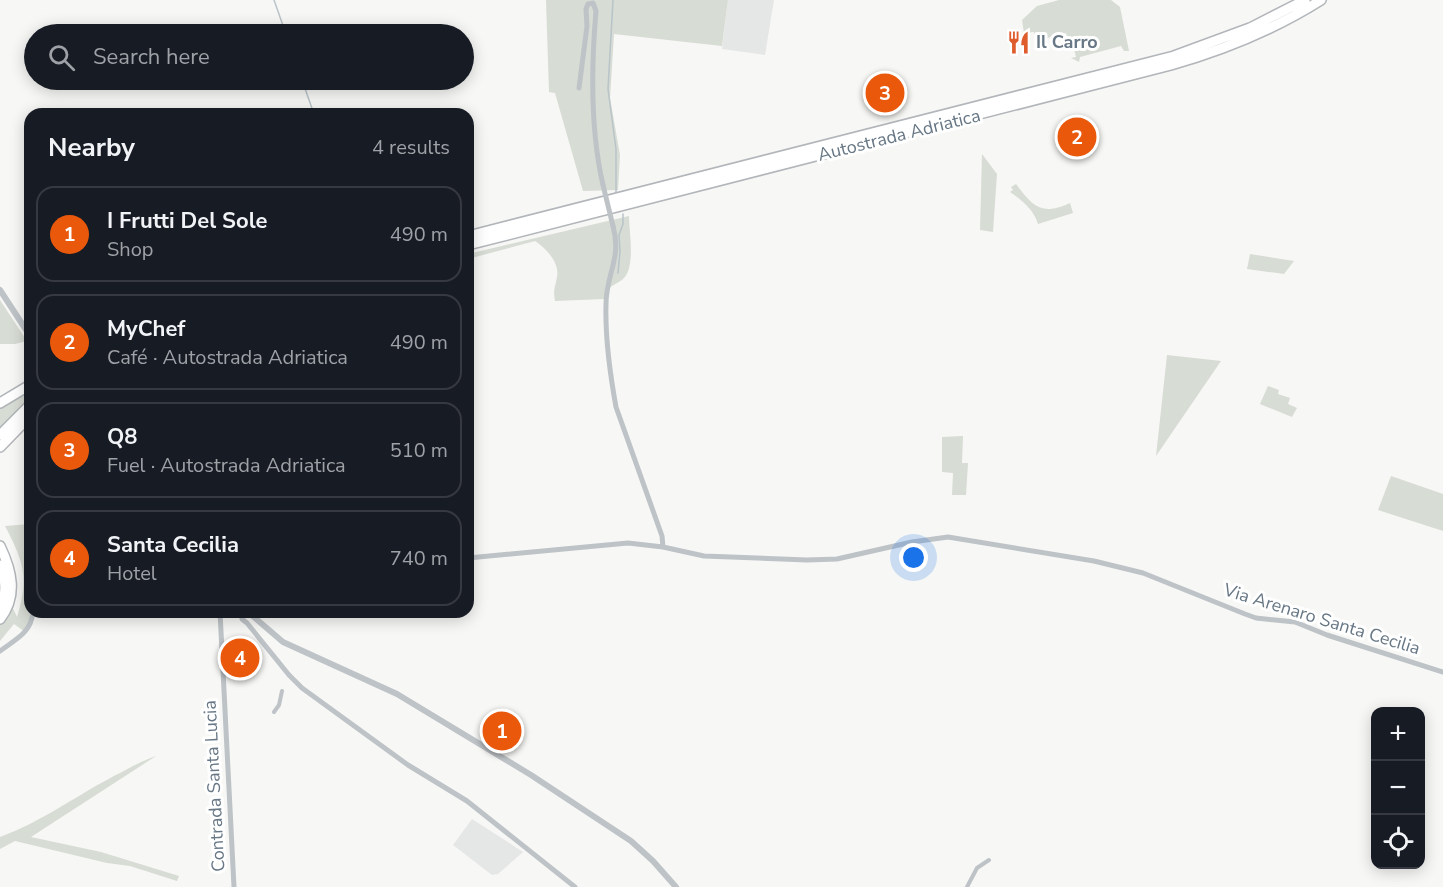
<!DOCTYPE html>
<meta charset="utf-8">
<style>
body{margin:0;font-family:"Nunito Sans",sans-serif;background:#242831;color:#f1f3f6}
.controls{position:absolute;right:18px;bottom:18px;display:grid;overflow:hidden;border-radius:12px;box-shadow:0 3px 15px #0003}
.controls button{width:54px;height:54px;display:grid;place-items:center;padding:0;border:0;border-bottom:2px solid #363941;background:#171b24;color:#f1f3f6;font:30px sans-serif}
.you{position:absolute;left:914px;top:558px;width:21px;height:21px;margin:-15px;border:4px solid #fff;border-radius:50%;background:#1a73e8;box-shadow:0 0 0 9px #1a73e833}
.badge{display:grid;place-items:center;width:39px;height:39px;border-radius:50%;background:#ea580c;color:#fff;font-size:20px;font-weight:700}
.pin{position:absolute;translate:-50% -50%;border:3px solid #fff;box-shadow:0 2px 6px #0006}
.list{margin:0;padding:0;list-style:none}
h2{display:flex;justify-content:space-between;align-items:center;height:78px;margin:0;padding:0 24px;font-size:26px}
h2 small{font-size:20px;font-weight:400;color:#9ea1a6}
.list li{display:grid;grid-template-columns:39px 1fr auto;gap:18px;align-items:center;box-sizing:border-box;height:96px;margin:0 12px 12px;padding:0 12px;border:2px solid #363941;border-radius:18px}
.list b{display:block;font-size:22px;white-space:nowrap}
.list p{margin:0;font-size:20px;white-space:nowrap;color:#9ea1a6}
.list em{font-size:20px;font-style:normal;color:#9ea1a6}
.icon{flex:none;width:33px;height:33px;fill:none;stroke:currentColor;stroke-width:2;stroke-linecap:round;stroke-linejoin:round}
.map{position:relative;flex:none;width:1443px;height:887px;overflow:hidden}
.search{position:absolute;background:#171b24;box-shadow:0 3px 15px #0003;left:24px;top:24px;width:450px;height:66px;display:flex;align-items:center;gap:15px;box-sizing:border-box;padding:0 21px;border-radius:33px;color:#9ea1a6;font-size:22px}
.panel{position:absolute;background:#171b24;box-shadow:0 3px 15px #0003;left:24px;top:108px;width:450px;height:510px;border-radius:18px}
.map>svg:first-child{display:block}
</style>
<div class="map">
<svg width="1443" height="887" viewBox="0 0 1443 887">
<rect width="100%" height="100%" fill="#f7f7f5"/>
<path fill="#e5e6e6" d="M728 0H774L765 55 722 49Z
M472 819 523 852 498 874 492 875 453 845Z"/>
<path fill="#d7dcd4" d="M546 0H728L722 46 614 34 610 98 620 155 618 190 583 191 555 93 549 92Z
M1059 0H1111L1120 7 1129 51H1124L1121 46 1080 57 1079 62 1071 58 1076 57 1071 37H1067L1066 33 1036 41 1034 32 1024 33 1022 20 1037 6Z
M982 154 997 174 993 232 980 230Z
M1016 184C1033 207 1042 216 1070 203L1073 213 1038 224C1034 210 1022 200 1010 192L1013 190 1011 187Z
M629 216C629 231 636 268 623 279 618 283 612 285 607 290L604 299 555 301C553 289 555 288 557 277 560 263 546 248 535 241L468 259V254Z
M1250 254 1294 261 1284 274 1247 269Z
M0 300 27 341 15 344H0Z
M1167 355 1221 361 1156 456Z
M1268 386 1279 390 1278 394 1290 398 1288 404 1297 408 1292 417 1260 404Z
M30 390V400L0 428V409Z
M963 436 962 463H968L966 495H952L953 473 942 472V437Z
M1391 476 1443 494V531L1378 510Z
M30 524V612H32L25 632 14 624 0 641V624L12 606 17 617C29 578 24 562 5 526Z
M156 756 31 837 101 852 179 876 177 881 130 866 107 863 15 841 0 849V837C44 821 81 792 122 772 133 766 144 760 156 756Z"/>
<g fill="none" stroke-linecap="round" stroke-linejoin="round">
<path stroke="#b9c4c9" stroke-width="1.5" d="M274 0 286 34
M613 0 608 89 616 149V192
M302 80 314 114
M618 273 620 251 619 235 623 224V214"/>
<defs>
<path id="motorway" d="M468 236 1174 56 1250 28 1305 0
M468 245 1171 65C1224 50 1275 29 1321 0
M0 403 30 385
M0 435 30 405
M0 447 30 416
M0 546C12 571 18 596 0 619
M0 565C6 581 7 593 0 608"/>
</defs>
<use href="#motorway" stroke="#b2b6ba" stroke-width="12"/>
<path stroke="#bec3c7" stroke-width="4" d="M274 712 279 705 282 691
M967 887 977 868 989 860"/>
<path stroke="#bec3c7" stroke-width="5" d="M579 88 587 26 586 9 588 4 593 3 596 11C591 69 590 129 603 185
M613 226C622 259 606 274 606 304 605 338 610 374 616 407L662 536 663 547
M468 558 628 543 663 547 704 556 807 560 837 559 912 542 948 537 1094 561 1143 573 1245 614 1256 618 1295 622 1327 635 1443 672
M220 612 234 887
M245 612 242 615V619L247 623 289 675 302 688 408 765 467 801 575 887
M0 651C16 639 31 633 33 612"/>
<path stroke="#bec3c7" stroke-width="6" d="M0 290 30 336
M248 612 283 642 397 694 531 775 631 841 653 861 676 887"/>
<use href="#motorway" stroke="#fff" stroke-width="9"/>
<path stroke="#bec3c7" stroke-width="5" d="M603 185 613 226"/>
</g>
<defs>
<symbol id="restaurant-bare" viewBox="-9 -9 18 18"><path d="M-5-6h1v4h1v-4h1v4h1v-4h1v5L-1.5 .5V6h-2V.5L-5-1ZM5-6V6H3V1.5H1.5Q1.5-4 5-6Z" fill="#df5c2d" stroke="#fff" stroke-width="2.5" paint-order="stroke"/></symbol>
</defs>
<g fill-rule="evenodd">
<use href="#restaurant-bare" x="1002" y="26" width="33" height="33"/>
</g>
<g text-anchor="middle" stroke-width="6" stroke-linejoin="round" paint-order="stroke">
<g font-size="18" font-weight="bold" fill="#677785" stroke="#fff" text-anchor="start">
<text x="1036" y="48">Il Carro</text>
</g>
<g font-size="18" fill="#677785" stroke="#fff">
<text transform="translate(899 135) rotate(-14)" y="6">Autostrada Adriatica</text>
<text transform="translate(1322 619) rotate(17)" y="6">Via Arenaro Santa Cecilia</text>
<text transform="translate(214 786) rotate(-93)" y="6">Contrada Santa Lucia</text>
</g>
</g>
</svg>
<div class="controls">
<button>+</button>
<button>−</button>
<button><svg class="icon" aria-label="locate" viewBox="0 0 24 24"><circle cx="12" cy="12" r="6"/><path d="M12 2v4M12 18v4M2 12h4M18 12h4"/></svg></button>
</div>
<div class="you"></div>
<div class="pin badge" style="left:502px;top:731px">1</div>
<div class="pin badge" style="left:1077px;top:137px">2</div>
<div class="pin badge" style="left:885px;top:93px">3</div>
<div class="pin badge" style="left:240px;top:658px">4</div>
<div class="search"><svg class="icon" aria-label="search" viewBox="0 0 24 24"><circle cx="10" cy="10" r="6"/><path d="M15 15l6 6"/></svg>Search here</div>
<section class="panel">
<h2>Nearby<small>4 results</small></h2>
<ul class="list">
<li><span class="badge">1</span><div><b>I Frutti Del Sole</b><p>Shop</p></div><em>490 m</em></li>
<li><span class="badge">2</span><div><b>MyChef</b><p>Café · Autostrada Adriatica</p></div><em>490 m</em></li>
<li><span class="badge">3</span><div><b>Q8</b><p>Fuel · Autostrada Adriatica</p></div><em>510 m</em></li>
<li><span class="badge">4</span><div><b>Santa Cecilia</b><p>Hotel</p></div><em>740 m</em></li>
</ul>
</section>
</div>
